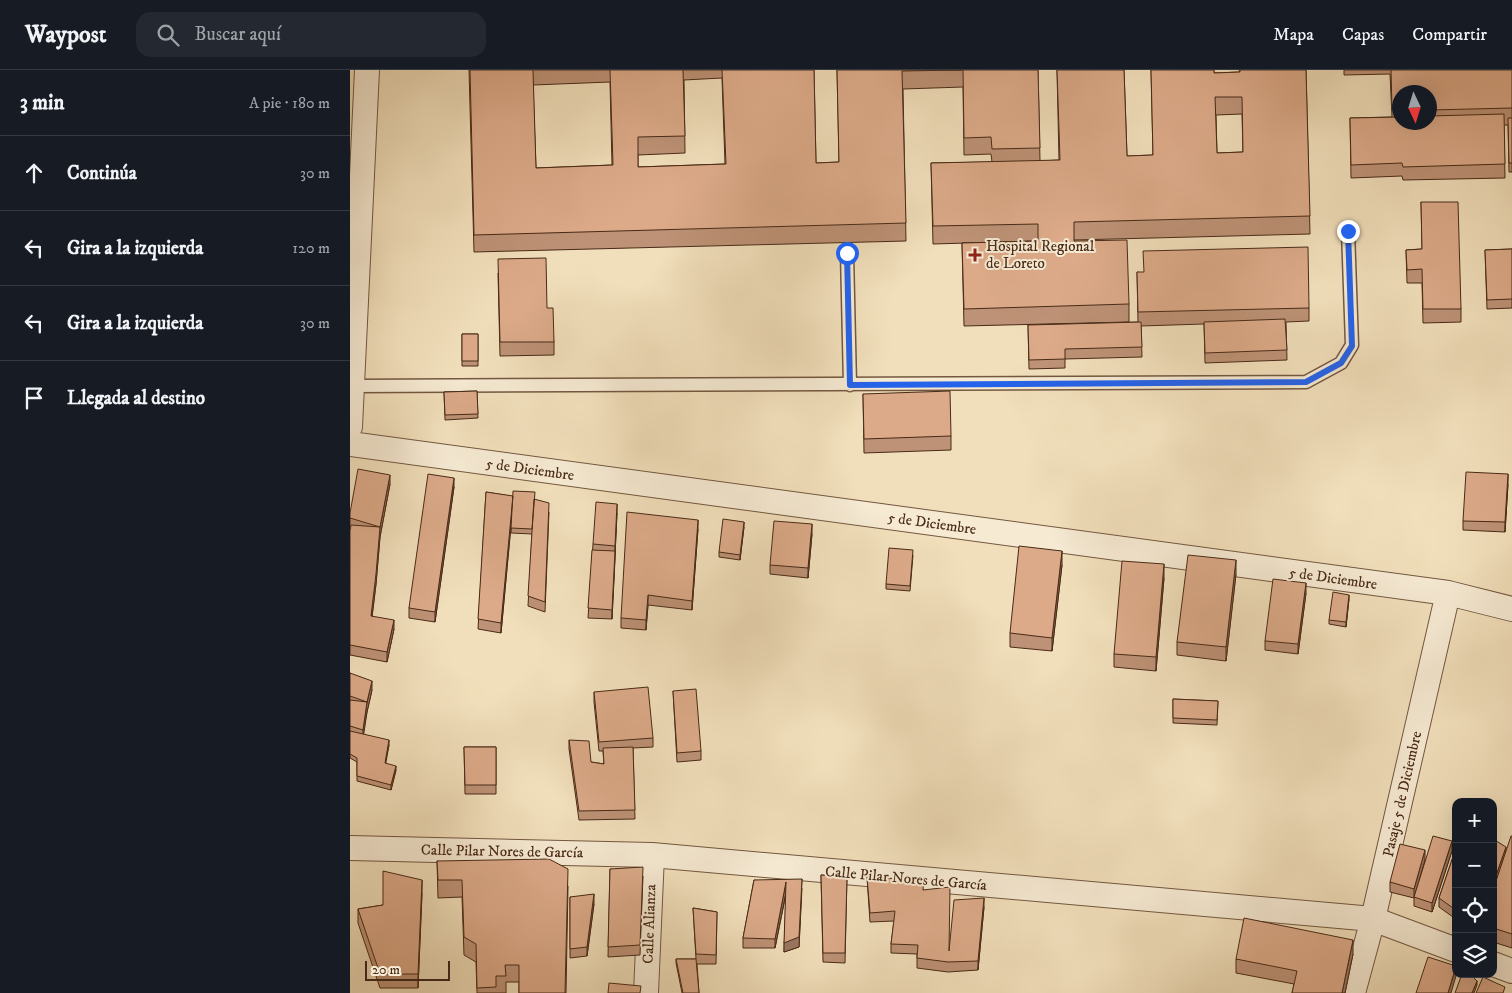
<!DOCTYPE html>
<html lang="es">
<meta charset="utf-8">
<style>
body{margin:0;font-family:"IM FELL DW Pica",serif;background:#242831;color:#f1f3f6}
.controls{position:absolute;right:15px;bottom:15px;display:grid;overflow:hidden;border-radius:10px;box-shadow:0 5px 20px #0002}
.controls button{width:45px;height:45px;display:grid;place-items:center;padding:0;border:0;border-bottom:1px solid #363941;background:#171b24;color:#f1f3f6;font:25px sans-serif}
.compass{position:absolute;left:1042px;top:15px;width:45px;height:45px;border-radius:50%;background:#171b24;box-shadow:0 5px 20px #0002;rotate:176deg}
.scale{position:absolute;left:15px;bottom:12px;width:85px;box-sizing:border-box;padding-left:5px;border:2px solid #492a16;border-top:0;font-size:14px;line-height:18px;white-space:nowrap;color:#492a16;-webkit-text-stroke:4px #f6ead3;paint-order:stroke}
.stop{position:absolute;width:15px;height:15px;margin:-11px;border:4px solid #2563eb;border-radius:50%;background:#fff}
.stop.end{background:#2563eb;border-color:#fff;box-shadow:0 1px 5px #0008}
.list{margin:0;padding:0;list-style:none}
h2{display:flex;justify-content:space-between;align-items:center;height:65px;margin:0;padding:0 20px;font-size:21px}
h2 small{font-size:16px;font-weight:400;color:#9ea1a6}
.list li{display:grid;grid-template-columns:32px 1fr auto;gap:15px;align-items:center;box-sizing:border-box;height:75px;padding:0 20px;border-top:1px solid #363941}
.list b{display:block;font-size:19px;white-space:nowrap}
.list em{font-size:16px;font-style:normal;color:#9ea1a6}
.icon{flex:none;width:28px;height:28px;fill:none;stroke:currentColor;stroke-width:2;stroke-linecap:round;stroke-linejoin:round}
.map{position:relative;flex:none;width:1162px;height:923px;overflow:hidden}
header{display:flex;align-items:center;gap:30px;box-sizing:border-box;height:70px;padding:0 25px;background:#171b24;border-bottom:1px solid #363941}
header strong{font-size:24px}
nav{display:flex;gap:28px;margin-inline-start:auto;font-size:18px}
.search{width:350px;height:45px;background:#242831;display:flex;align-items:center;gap:12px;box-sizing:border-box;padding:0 18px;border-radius:15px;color:#9ea1a6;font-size:19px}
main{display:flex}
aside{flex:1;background:#171b24}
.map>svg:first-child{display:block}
</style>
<header>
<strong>Waypost</strong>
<div class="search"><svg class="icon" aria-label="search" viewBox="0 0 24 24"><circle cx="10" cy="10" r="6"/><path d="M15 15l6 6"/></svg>Buscar aquí</div>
<nav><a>Mapa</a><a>Capas</a><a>Compartir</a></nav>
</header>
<main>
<aside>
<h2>3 min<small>A pie · 180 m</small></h2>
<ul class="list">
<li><svg class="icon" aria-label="ahead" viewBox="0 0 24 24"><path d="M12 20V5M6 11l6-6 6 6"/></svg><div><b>Continúa</b></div><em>30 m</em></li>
<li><svg class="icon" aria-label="left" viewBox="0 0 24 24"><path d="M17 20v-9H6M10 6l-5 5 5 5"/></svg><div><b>Gira a la izquierda</b></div><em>120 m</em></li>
<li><svg class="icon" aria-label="left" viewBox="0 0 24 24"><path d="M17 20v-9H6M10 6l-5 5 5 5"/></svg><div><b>Gira a la izquierda</b></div><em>30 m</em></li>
<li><svg class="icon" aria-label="arrive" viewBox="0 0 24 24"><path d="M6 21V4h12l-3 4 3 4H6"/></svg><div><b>Llegada al destino</b></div></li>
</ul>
</aside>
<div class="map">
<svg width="1162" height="923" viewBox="0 0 1162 923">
<rect width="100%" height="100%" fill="#f1dfbb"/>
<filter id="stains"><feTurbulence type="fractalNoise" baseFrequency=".004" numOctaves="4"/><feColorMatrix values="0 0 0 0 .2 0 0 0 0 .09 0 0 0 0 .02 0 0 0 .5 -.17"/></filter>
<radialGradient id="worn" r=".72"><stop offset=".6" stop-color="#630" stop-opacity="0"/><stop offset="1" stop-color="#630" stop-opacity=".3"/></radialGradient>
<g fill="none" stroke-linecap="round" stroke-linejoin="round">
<defs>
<path id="lane" d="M497 183 500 315
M2 316 956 312 991 293 1002 275 998 161"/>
<path id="street" d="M0 357 17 0
M0 374 1098 523 1162 539
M0 778 302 785 1023 849 1106 880
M1143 894 1162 901
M296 923 302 785
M1003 923 1023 849 1098 523"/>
</defs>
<use href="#lane" stroke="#73573f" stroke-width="15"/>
<use href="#street" stroke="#73573f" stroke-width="26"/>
<use href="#lane" stroke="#f6ead3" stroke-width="12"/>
<use href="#street" stroke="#f6ead3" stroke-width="24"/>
</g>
<path fill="#bd9276" stroke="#492a16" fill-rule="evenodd" d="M119 0H464L466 93 489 92 487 0H688L690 91 709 90 707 0H774L777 86 803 85 801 0H864V3L890 2 889 0H956L960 164 724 170V171L779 234V252L614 256 612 173 688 171 583 174 581 93 642 92 641 84 614 85 613 17 553 19 556 171 124 182ZM372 8 375 94 288 97V85L335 83 334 10ZM260 12 262 95 186 98 183 15ZM892 44 893 82 867 83 866 45Z
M994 0H1162V102H1159L1158 55H1154L1155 108 1053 110 1052 106 1001 108 1000 48 1042 47 1040 4 994 5ZM1050 22H1080V52H1050Z
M1071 132 1111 239V252L1073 253 1072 213H1057L1056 180 1072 179Z
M1162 179V238L1137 239 1135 180Z
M787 202 959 238V251L936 252 937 290 855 293 854 254 791 256 792 287 715 289V298L679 299 678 255 788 252Z
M148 203 197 238 204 272V285L150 286Z
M112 264H128V296H112Z
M127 321 128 348 95 350 94 322Z
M513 324 601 366V380L514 383Z
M40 414 30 467 26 514 22 546 44 559 37 592 0 585V443Z
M1158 414 1155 462 1113 460V451Z
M104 417 85 552 59 548V538Z
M136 422 184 430 199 442 195 542 178 536 182 464 161 463 162 443 151 563 128 559Z
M267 443 262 549 238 548 243 474Z
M394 457 390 490 369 487V482Z
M348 459 342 540 298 535 296 560 271 558V548Z
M462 464 458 508 420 504V495Z
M563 485 560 521 536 519V514Z
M712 495 702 581 660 577V563Z
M886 504 876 591 827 585V572Z
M814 508 806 601 764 597V584Z
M956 523 948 584 915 580V571Z
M999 529 996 557 979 554V550Z
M0 603 22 620 17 642 13 664 39 675 35 693 46 700 41 720 7 711V692L0 688Z
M323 621 351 681V690L327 692Z
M244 622 303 668V677L283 678 285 749 229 750 219 679V670L241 692 254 694 253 681H249L244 632Z
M823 629 868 631 867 655 823 653Z
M114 677H146V724H115Z
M1162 766V878L1143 872V769L1156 783Z
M1106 778 1103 847 1089 837V828Z
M1102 781 1082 842 1064 836V828L1040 822V812L1075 790 1070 807Z
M87 791 218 816 216 923H169V912H156V923H127L126 892 114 885 112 827 88 828Z
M260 799 293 806 290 885 258 887Z
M471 805 497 807 495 893 473 892Z
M517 807 574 820 599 878 634 837 628 900 598 902 567 898V884L541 883V874L544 851 520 852Z
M404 810 452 818 449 877 434 882 436 824 425 878H393V868Z
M72 823 68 918H30L8 853V839L33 835Z
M220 827 244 834 237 886 220 888Z
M343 838 367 842 366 894H347L349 923H332L326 893V889H346Z
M1106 843V857H1104V847Z
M1003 884 995 923H942L944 914 886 903V889Z"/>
<path fill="#9a7760" stroke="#492a16" d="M1158 404V414L1155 462V452Z
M40 405V414L30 467 26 514 21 556V546L30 457Z
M104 408V417L85 552V542Z
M163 426V435L151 563V553Z
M267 434V443L265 485V476Z
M348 450V459L342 540V531Z
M394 452V457L390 490V485Z
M462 454V464L458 508V498Z
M265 481V490L262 549V540Z
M712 481V495L702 581V568Z
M886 490V504L876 591V577Z
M814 494V508L806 601V587Z
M956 513V523L948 584V574Z
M298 525V535L296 560V550Z
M999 525V529L996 557V552Z
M44 550V559L37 592V582Z
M22 611V620L17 642 13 669V660L17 632Z
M39 670V675L35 698V693Z
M46 696V700L41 720V715Z
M1102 771V781L1082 842V833Z
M1156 777V786L1143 823V814Z
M1075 780V790L1064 828V819Z
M452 809 449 877 434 882V873Z
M72 810V823L68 918V904Z
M436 812V822L425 878V869Z
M244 824V834L237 886V877Z
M634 828V837L628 900V891Z
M1106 829V838L1103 847V838Z
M1003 870V884L995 923H992Z
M1106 898V906L1101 923H1098Z
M1127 911V915L1124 923H1122Z"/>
<path fill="#dcaa89" stroke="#492a16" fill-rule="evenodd" d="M120 0H183L186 98 263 95 260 0H333L335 66 288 67V97L376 94 372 0H464L466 93 489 92 487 0H612L552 1 556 153 124 165Z
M613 0H688L690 78 642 79 641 67 614 68Z
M707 0H774L777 86 803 85 801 0H864V3L890 2V0H956L960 146 724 152V171L777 170 779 234 614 239 612 173 688 171V154L583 156 581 93 710 90ZM865 27H892L893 82 867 83Z
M1041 0H1162V38L1080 40V22H1050V40H1042Z
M1154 44 1155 94 1053 97 1052 93 1001 95 1000 48 1050 47V52H1080V46Z
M1158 48H1162V93H1159Z
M1071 132H1108L1111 239H1073L1072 199 1057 200 1056 180 1072 179Z
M958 177 959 238 788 242 787 202H794L793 181Z
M1162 179V229L1137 230 1135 180Z
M196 188 197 238H203L204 272H150L148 189Z
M935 249 937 280 855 283 854 252Z
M791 252 792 277 715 279V289L679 290 678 255Z
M112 264H128V291H112Z
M127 321 128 344 95 345 94 322Z
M600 321 601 366 514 369 513 324Z
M8 399 40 405 30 457 0 448V443Z
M1116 402 1158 404 1155 452 1113 451Z
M78 404 104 408 85 542 59 538Z
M163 421 185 422 182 459 161 458Z
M136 422 163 426 151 553 128 549Z
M184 429 199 433 195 532 178 526Z
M246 432 267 434 265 476 243 474Z
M277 442 348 450 342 531 298 525 296 550 271 548Z
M373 449 394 452 390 485 369 482Z
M424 451 462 454 458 498 420 495Z
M1 455 30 457 26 504 21 546 44 550 37 582 0 575V461Z
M669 476 712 481 702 568 660 563Z
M539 478 563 480 560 516 536 514Z
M242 480 265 481 262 540 238 538Z
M838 485 886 490 876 577 827 572Z
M772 491 814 494 806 587 764 584Z
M923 509 956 513 948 574 915 571Z
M983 522 999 525 996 552 979 550Z
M0 603 22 611 17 632 0 626Z
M298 617 303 668 249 672 244 622Z
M346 619 351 681 327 683 323 621Z
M823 629 868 631 867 650 823 648Z
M0 630 17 632 13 660 0 656Z
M0 661 39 670 35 693 46 696 41 715 7 706V688L0 684Z
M219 670 239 671 241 692 254 694 253 678 283 677 285 740 229 741Z
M114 677H146V715H115Z
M1083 766 1102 771 1082 833 1064 827Z
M1161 766H1162V864L1143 858V820Z
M1143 769 1156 777 1143 814Z
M1050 774 1075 780 1064 819 1040 812Z
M1106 778V829L1103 838 1089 828Z
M199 789 218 799 215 923H169V895H155L156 906H146V917L127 918 126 874 114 867 112 810H88L87 791Z
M293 797 290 875 258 877 260 799Z
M33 801 72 810 68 904H30L8 839 33 835Z
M471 805 497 807 495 883H473Z
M517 807 574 810 573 820 600 817 599 881 604 830 634 828 628 891 598 892 567 888 568 875 541 874 545 841 520 843Z
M452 809 449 867 434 873 436 812 425 869 393 868 404 810Z
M244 824 237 877 220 879V827Z
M343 838 367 842 366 885 346 884Z
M894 848 1003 870 992 923H942L947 901 886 889Z
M1078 887 1106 896 1098 923H1066Z
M326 889H346L349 923H333Z
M1112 904H1120L1127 911 1122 923H1105Z
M1133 907 1155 917 1153 923H1126Z
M259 913 291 916 290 923H258Z"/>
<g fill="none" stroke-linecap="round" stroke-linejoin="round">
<path stroke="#2563eb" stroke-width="6" d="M497 183 500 315 956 312 991 293 1002 276 998 161"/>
</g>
<path fill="#8f2418" stroke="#f6ead3" stroke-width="2" d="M622.5 177.5h5v5h5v5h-5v5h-5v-5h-5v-5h5z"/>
<g text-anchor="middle" stroke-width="4" stroke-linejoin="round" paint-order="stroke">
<g font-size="15" fill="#492a16" stroke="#f6ead3" text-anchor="start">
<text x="636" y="181">Hospital Regional<tspan x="636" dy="17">de Loreto</tspan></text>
</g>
<g font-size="15" fill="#492a16" stroke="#f6ead3">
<text transform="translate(180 399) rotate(8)" y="5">5 de Diciembre</text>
<text transform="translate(582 453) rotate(8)" y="5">5 de Diciembre</text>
<text transform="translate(983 508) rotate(8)" y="5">5 de Diciembre</text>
<text transform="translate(1052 724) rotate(-77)" y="5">Pasaje 5 de Diciembre</text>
<text transform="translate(152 781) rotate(1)" y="5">Calle Pilar Nores de García</text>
<text transform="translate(556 808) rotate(5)" y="5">Calle Pilar Nores de García</text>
<text transform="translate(299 854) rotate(-88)" y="5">Calle Alianza</text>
</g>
</g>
<rect width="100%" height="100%" filter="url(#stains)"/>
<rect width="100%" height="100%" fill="url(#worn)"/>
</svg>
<div class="controls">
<button>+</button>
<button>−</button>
<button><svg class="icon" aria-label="locate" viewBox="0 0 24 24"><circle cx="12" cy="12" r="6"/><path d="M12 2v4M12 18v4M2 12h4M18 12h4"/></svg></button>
<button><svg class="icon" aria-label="layers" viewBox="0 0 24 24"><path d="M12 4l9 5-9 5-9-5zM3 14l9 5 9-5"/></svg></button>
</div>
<svg class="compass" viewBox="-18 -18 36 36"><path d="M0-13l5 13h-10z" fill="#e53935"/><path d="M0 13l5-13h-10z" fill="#9ea1a6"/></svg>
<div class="scale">20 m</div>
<div class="stop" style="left:497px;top:183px"></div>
<div class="stop end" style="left:998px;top:161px"></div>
</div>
</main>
